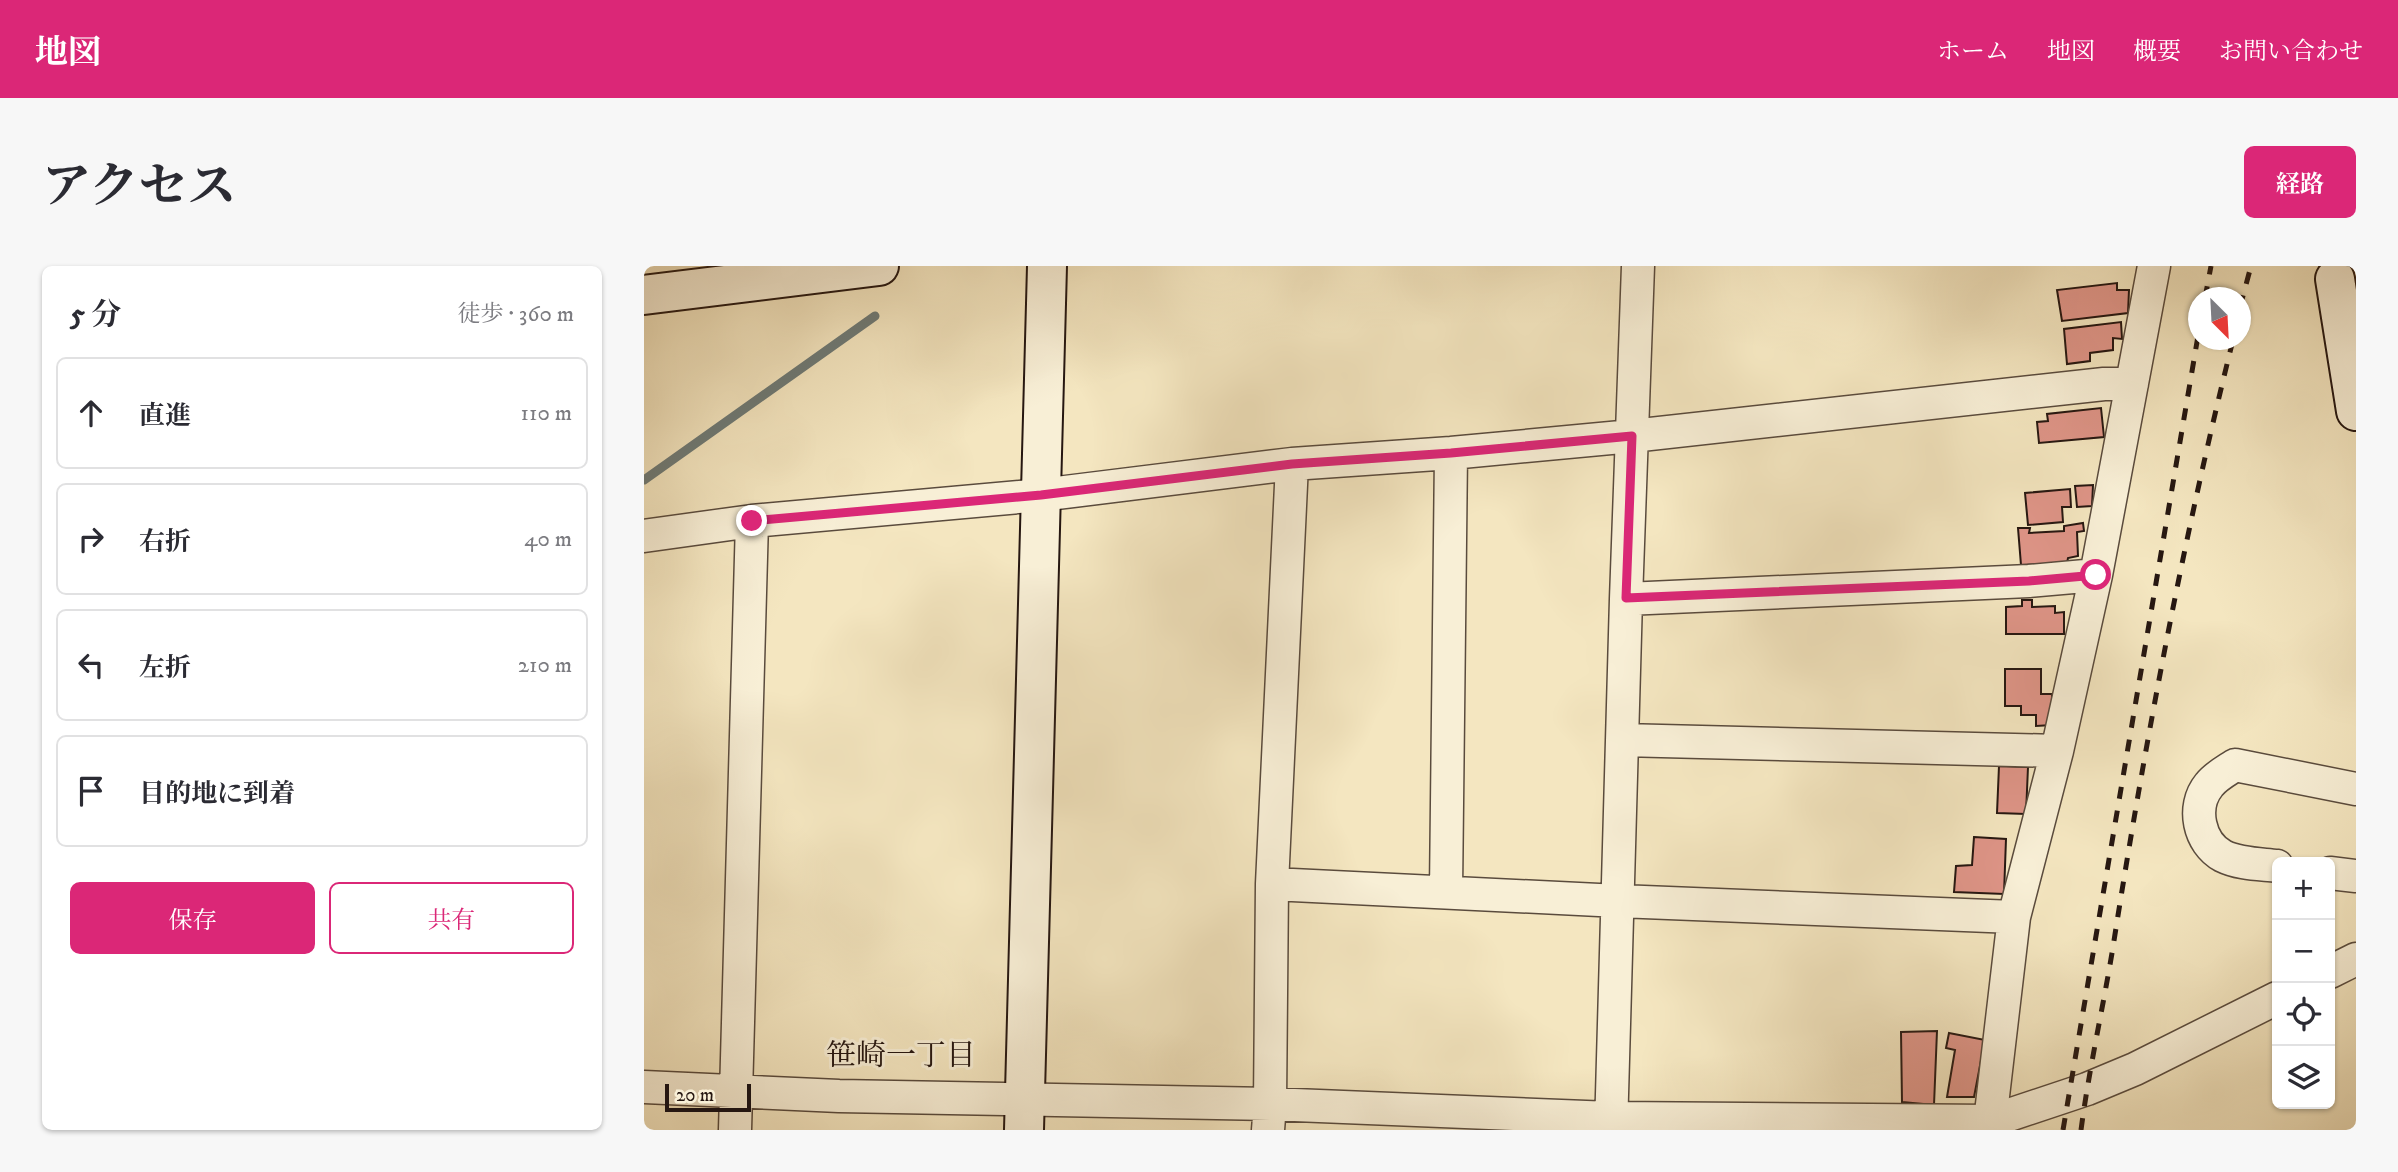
<!DOCTYPE html>
<html lang="ja">
<meta charset="utf-8">
<style>
body{margin:0;font-family:"IM FELL DW Pica","Noto Serif JP",serif;background:#f7f7f7;color:#2b2b33}
.controls{position:absolute;right:21px;bottom:21px;display:grid;overflow:hidden;border-radius:10px;box-shadow:0 2px 5px #0004}
.controls button{width:63px;height:63px;display:grid;place-items:center;padding:0;border:0;border-bottom:2px solid #e1e1e2;background:#fff;color:#2b2b33;font:35px sans-serif}
.compass{position:absolute;left:1544px;top:21px;width:63px;height:63px;border-radius:50%;background:#fff;box-shadow:0 2px 5px #0004;rotate:156deg}
.scale{position:absolute;left:21px;bottom:18px;width:86px;box-sizing:border-box;padding-left:7px;border:4px solid #261711;border-top:0;font-size:19px;line-height:24px;white-space:nowrap;color:#261711;-webkit-text-stroke:5px #f8efd6;paint-order:stroke}
.stop{position:absolute;width:21px;height:21px;margin:-16px;border:5px solid #db2777;border-radius:50%;background:#fff}
.stop.end{background:#db2777;border-color:#fff;box-shadow:0 2px 7px #0008}
.list{margin:0;padding:0;list-style:none}
h2{display:flex;justify-content:space-between;align-items:center;height:91px;margin:0;padding:0 28px;font-size:30px}
h2 small{font-size:23px;font-weight:400;color:#7c7c81}
.list li{display:grid;grid-template-columns:46px 1fr auto;gap:21px;align-items:center;box-sizing:border-box;height:112px;margin:0 14px 14px;padding:0 14px;border:2px solid #e1e1e2;border-radius:10px}
.list b{display:block;font-size:26px;white-space:nowrap}
.list em{font-size:23px;font-style:normal;color:#7c7c81}
.actions{display:flex;gap:14px;padding:21px 28px}
.actions a{flex:1;padding:16px 0;border:2px solid #db2777;border-radius:10px;text-align:center;font-size:24px;color:#db2777}
.actions .main{background:#db2777;color:#fff}
.icon{flex:none;width:38px;height:38px;fill:none;stroke:currentColor;stroke-width:2;stroke-linecap:round;stroke-linejoin:round}
.map{position:relative;flex:none;width:1712px;height:864px;overflow:hidden;border-radius:10px}
header{display:flex;align-items:center;gap:42px;box-sizing:border-box;height:98px;padding:0 35px;background:#db2777;color:#fff}
header strong{font-size:33px}
nav{display:flex;gap:38px;margin-inline-start:auto;font-size:24px}
.intro{display:flex;align-items:center;justify-content:space-between;box-sizing:border-box;height:168px;padding:0 42px}
h1{margin:0;font-size:49px}
.button{padding:18px 32px;border-radius:10px;background:#db2777;color:#fff;font-size:24px;font-weight:700}
main{display:flex;gap:42px;padding:0 42px}
aside{flex:1;background:#fff;border-radius:10px;box-shadow:0 2px 5px #0004}
.map>svg:first-child{display:block}
</style>
<header>
<strong>地図</strong>
<nav><a>ホーム</a><a>地図</a><a>概要</a><a>お問い合わせ</a></nav>
</header>
<div class="intro"><h1>アクセス</h1><a class="button">経路</a></div>
<main>
<aside>
<h2>5 分<small>徒歩 · 360 m</small></h2>
<ul class="list">
<li><svg class="icon" aria-label="ahead" viewBox="0 0 24 24"><path d="M12 20V5M6 11l6-6 6 6"/></svg><div><b>直進</b></div><em>110 m</em></li>
<li><svg class="icon" aria-label="right" viewBox="0 0 24 24"><path d="M7 20v-9h11M14 6l5 5-5 5"/></svg><div><b>右折</b></div><em>40 m</em></li>
<li><svg class="icon" aria-label="left" viewBox="0 0 24 24"><path d="M17 20v-9H6M10 6l-5 5 5 5"/></svg><div><b>左折</b></div><em>210 m</em></li>
<li><svg class="icon" aria-label="arrive" viewBox="0 0 24 24"><path d="M6 21V4h12l-3 4 3 4H6"/></svg><div><b>目的地に到着</b></div></li>
</ul>
<div class="actions"><a class="main">保存</a><a>共有</a></div>
</aside>
<div class="map">
<svg width="1712" height="864" viewBox="0 0 1712 864">
<rect width="100%" height="100%" fill="#f4e6c0"/>
<filter id="stains"><feTurbulence type="fractalNoise" baseFrequency=".00286" numOctaves="4"/><feColorMatrix values="0 0 0 0 .2 0 0 0 0 .09 0 0 0 0 .02 0 0 0 .5 -.17"/></filter>
<radialGradient id="worn" r=".72"><stop offset=".6" stop-color="#630" stop-opacity="0"/><stop offset="1" stop-color="#630" stop-opacity=".3"/></radialGradient>
<g fill="none" stroke-linecap="round" stroke-linejoin="round">
<path stroke="#6f7b77" stroke-width="9" d="M0 214 231 50"/>
</g>
<path fill="#df9588" stroke="#261711" stroke-width="2" d="M1473 17V24H1485L1484 47 1418 55 1413 24Z
M1477 56 1478 73 1469 72V84L1446 87V95L1423 98 1420 63Z
M1457 142 1460 171 1395 177 1393 156 1404 155 1403 148Z
M1449 219 1448 240 1433 241 1431 220Z
M1426 223 1427 241H1418L1419 256 1384 259 1381 227Z
M1439 257 1440 265 1433 266 1434 290 1424 292 1423 297 1377 299 1374 262H1386L1385 267 1420 265V260Z
M1378 334H1388V341L1411 340V347L1420 346V368H1362V341L1378 340Z
M1361 403H1397V428H1408V459L1392 460V449H1377V440H1361Z
M1355 500 1384 501 1382 548 1353 547Z
M1330 571 1362 573 1360 628 1310 626 1312 600 1328 599Z
M1293 765 1290 839 1258 836 1257 766Z
M1305 767 1341 774 1330 831H1303L1311 784 1302 782Z"/>
<g fill="none" stroke-linecap="round" stroke-linejoin="round">
<defs>
<path id="street" d="M0 270 108 255 397 229 648 198 807 187 988 170 1460 118H1488
M982 333 1385 315 1452 309
M978 474 1413 485
M1633 600C1616 598 1595 598 1579 590 1555 577 1547 541 1565 519 1572 510 1582 505 1591 499L1712 523
M1686 607 1712 610
M628 618 975 635 1370 651
M802 625 807 187
M1686 706 1712 693
M0 821 195 830 626 838 967 852 1347 855
M1329 861 1443 823 1491 803 1633 732
M91 864 108 255
M624 864 626 838 628 618 648 198
M967 864 982 333 994 0
M1345 864 1370 651 1413 485 1452 309 1510 0"/>
<path id="secondary" d="M1691 13 1712 145
M0 29 235 0
M380 864 403 0"/>
</defs>
<use href="#street" stroke="#5a4b3d" stroke-width="35"/>
<use href="#secondary" stroke="#261711" stroke-width="42"/>
<use href="#street" stroke="#f8efd6" stroke-width="32"/>
<use href="#secondary" stroke="#f8efd6" stroke-width="38"/>
<path stroke="#261711" stroke-width="5" stroke-dasharray="12 12" stroke-linecap="butt" d="M1561 32 1567 0
M1596 41 1607 0
M1419 864 1554 70
M1437 864C1445 803 1459 742 1469 681 1501 477 1539 274 1589 74"/>
</g>
<g fill="none" stroke-linecap="round" stroke-linejoin="round">
<path stroke="#db2777" stroke-width="9" d="M108 255 397 229 648 198 807 187 988 170 982 332 1385 315 1452 309"/>
</g>
<g text-anchor="middle" stroke-width="6" stroke-linejoin="round" paint-order="stroke">
<g font-size="30" fill="#261711" stroke="#f8efd6">
<text x="257" y="799">笹崎一丁目</text>
</g>
</g>
<rect width="100%" height="100%" filter="url(#stains)"/>
<rect width="100%" height="100%" fill="url(#worn)"/>
</svg>
<div class="controls">
<button>+</button>
<button>−</button>
<button><svg class="icon" aria-label="locate" viewBox="0 0 24 24"><circle cx="12" cy="12" r="6"/><path d="M12 2v4M12 18v4M2 12h4M18 12h4"/></svg></button>
<button><svg class="icon" aria-label="layers" viewBox="0 0 24 24"><path d="M12 4l9 5-9 5-9-5zM3 14l9 5 9-5"/></svg></button>
</div>
<svg class="compass" viewBox="-18 -18 36 36"><path d="M0-13l5 13h-10z" fill="#e53935"/><path d="M0 13l5-13h-10z" fill="#7c7c81"/></svg>
<div class="scale">20 m</div>
<div class="stop" style="left:1452px;top:309px"></div>
<div class="stop end" style="left:108px;top:255px"></div>
</div>
</main>
